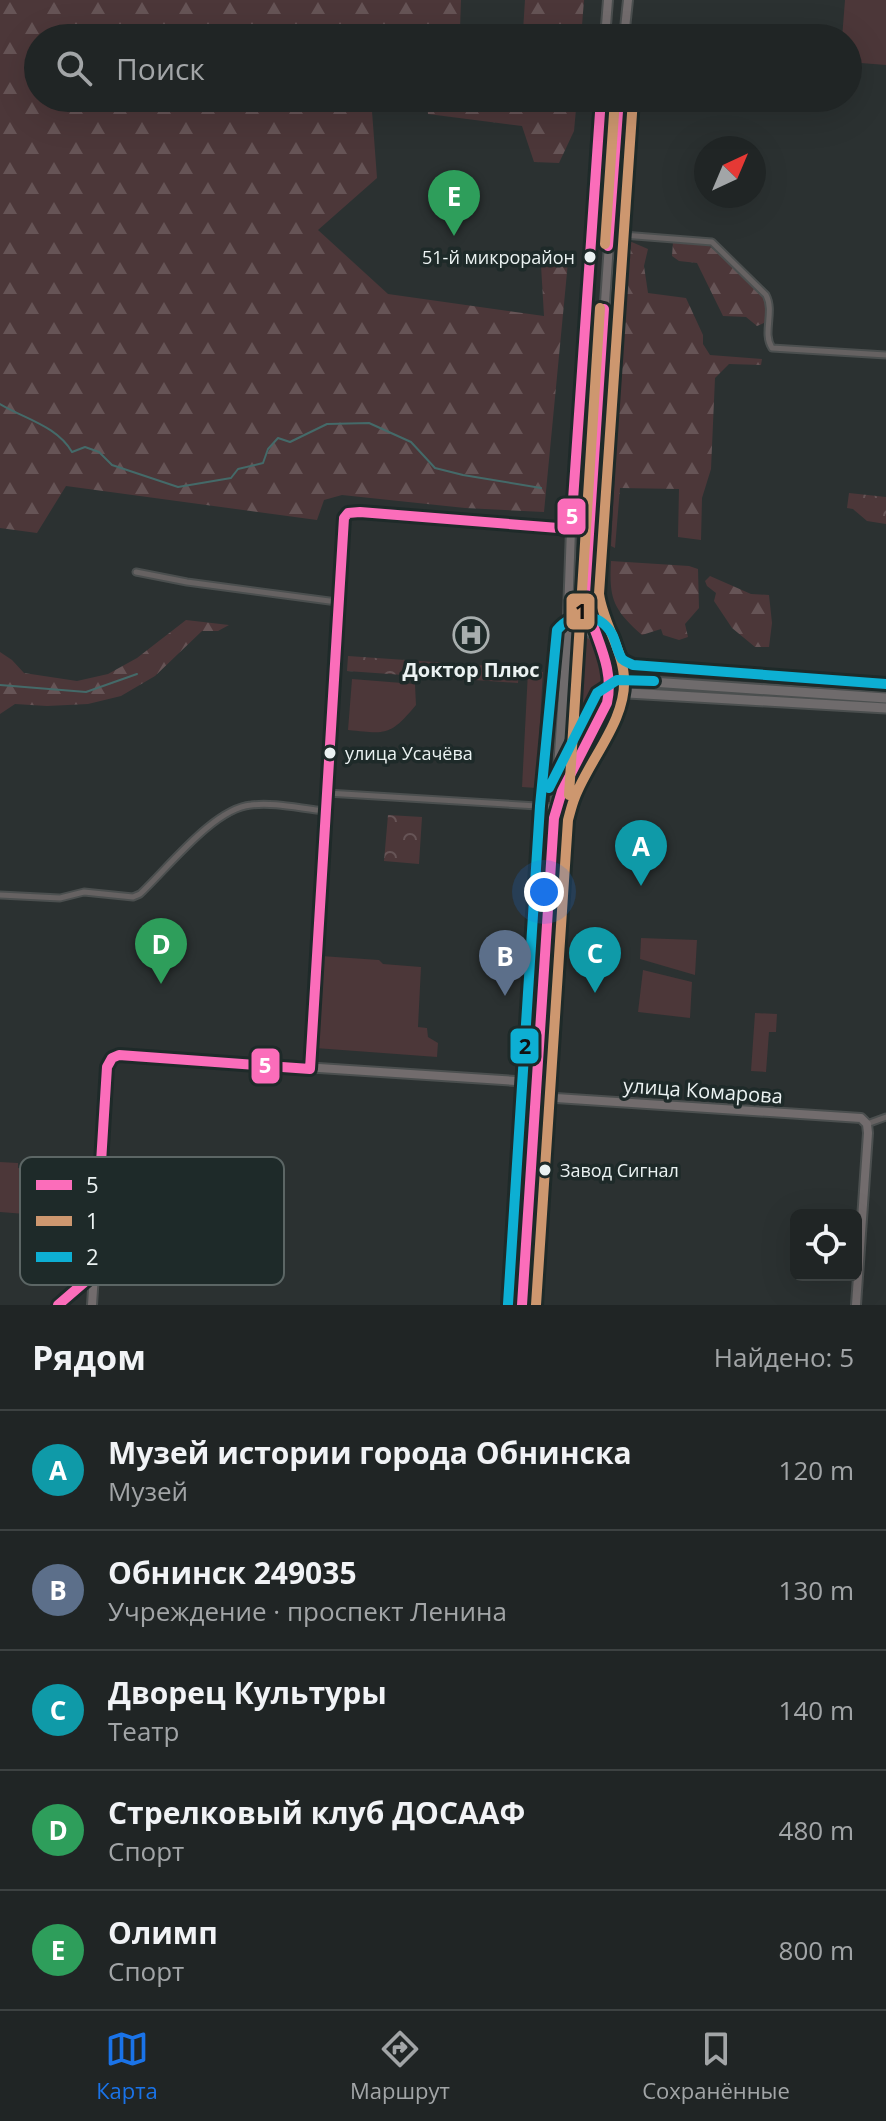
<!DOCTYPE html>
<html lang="ru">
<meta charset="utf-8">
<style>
body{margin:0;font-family:"Open Sans",sans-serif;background:#2d3132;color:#f1f3f6}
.controls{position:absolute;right:24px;bottom:24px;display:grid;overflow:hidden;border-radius:12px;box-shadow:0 8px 32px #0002}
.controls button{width:72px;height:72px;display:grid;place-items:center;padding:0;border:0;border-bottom:2px solid #3d4242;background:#202525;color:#f1f3f6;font:40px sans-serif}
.compass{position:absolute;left:694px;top:136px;width:72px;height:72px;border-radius:50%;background:#202525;box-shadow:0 8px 32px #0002;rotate:44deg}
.you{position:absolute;left:544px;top:892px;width:28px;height:28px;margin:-20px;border:6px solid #fff;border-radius:50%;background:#1a73e8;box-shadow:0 0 0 12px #1a73e833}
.badge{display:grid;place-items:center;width:52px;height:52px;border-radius:50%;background:#1a73e8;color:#fff;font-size:26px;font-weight:700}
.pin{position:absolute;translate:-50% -66px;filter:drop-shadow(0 2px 4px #0008)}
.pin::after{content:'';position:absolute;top:42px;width:28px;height:24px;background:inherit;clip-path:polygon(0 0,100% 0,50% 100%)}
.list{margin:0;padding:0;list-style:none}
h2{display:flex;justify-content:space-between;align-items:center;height:104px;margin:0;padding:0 32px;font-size:34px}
h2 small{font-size:26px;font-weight:400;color:#a2a5a7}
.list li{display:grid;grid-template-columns:52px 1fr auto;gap:24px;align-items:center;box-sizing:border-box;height:120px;padding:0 32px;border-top:2px solid #3d4242}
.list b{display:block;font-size:30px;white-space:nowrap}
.list p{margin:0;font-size:26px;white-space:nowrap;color:#a2a5a7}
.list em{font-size:26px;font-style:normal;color:#a2a5a7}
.icon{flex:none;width:44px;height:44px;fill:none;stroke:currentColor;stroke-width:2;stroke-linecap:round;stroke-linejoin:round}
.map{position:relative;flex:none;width:886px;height:1305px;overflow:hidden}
.search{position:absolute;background:#202525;box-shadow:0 8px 32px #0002;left:24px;right:24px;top:24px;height:88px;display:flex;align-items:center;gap:20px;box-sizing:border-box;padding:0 28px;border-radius:44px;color:#a2a5a7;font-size:30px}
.sheet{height:704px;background:#202525}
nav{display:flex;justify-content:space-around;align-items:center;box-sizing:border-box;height:112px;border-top:2px solid #3d4242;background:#202525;font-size:22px;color:#a2a5a7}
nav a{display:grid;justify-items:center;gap:4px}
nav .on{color:#1a73e8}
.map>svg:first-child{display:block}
</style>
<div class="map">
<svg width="886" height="1305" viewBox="0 0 886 1305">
<defs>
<pattern id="forest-firs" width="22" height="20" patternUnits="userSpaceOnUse" patternTransform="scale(2)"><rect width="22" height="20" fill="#4c3739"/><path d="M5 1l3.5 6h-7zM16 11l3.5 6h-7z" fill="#665456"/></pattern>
<pattern id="park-crowns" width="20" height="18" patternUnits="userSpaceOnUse" patternTransform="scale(2)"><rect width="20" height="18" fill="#4c3739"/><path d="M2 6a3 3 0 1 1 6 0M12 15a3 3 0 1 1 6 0" fill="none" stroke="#665456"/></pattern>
</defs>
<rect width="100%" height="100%" fill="#2b3131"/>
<path fill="#4c3739" d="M845 0H886V65L848 62V38H842Z
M586 633C597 645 610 667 609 684 609 694 601 705 597 714 591 724 589 733 576 735L568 729 572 641 578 634Z
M528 671 543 672 536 788 522 787Z
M352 679 415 684 416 705C390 736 387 734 348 730Z
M641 938 697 940 695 975 640 959Z
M321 956 379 960 383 964 421 967 418 1027 427 1028 428 1037 438 1043 437 1057 315 1048Z
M643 970 692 982 690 1018 638 1012Z
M755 1013 777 1014 776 1032H769L766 1072 751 1071Z
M0 1162 18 1163V1168L91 1173 88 1219 0 1212Z"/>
<path fill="url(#forest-firs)" d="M0 0H461L460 29 523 31 525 0H584L581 38H38V98H371L377 178 318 230 388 294 544 316 541 265 550 259 568 262 544 512 465 508 342 495 324 500 317 520 66 486 37 533 0 528Z
M427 98H577L574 131 559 163 534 162 522 126 428 114Z
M627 240 648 249 644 266 648 293 686 298 703 335V344L710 355 762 359 761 365 729 364 715 378 711 469 702 498 701 540 678 537 679 489 620 488 615 548 611 546Z
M678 241 707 244 748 278 767 300V314L764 323 757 326 746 317 723 316 697 263 679 261 672 256 673 242Z
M611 561 689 566 698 569 699 608 685 624 688 637 679 640 663 635 661 629 642 635C613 609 609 599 611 561Z
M710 576 751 594 769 595 772 623 769 647H755L732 628 714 601 716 593 707 586 705 581Z
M186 620 229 625 218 631H202L155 676 121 696 88 704 47 706 15 704 0 714V652L12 660 24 673 77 681 108 674 137 658Z"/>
<path fill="url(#park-crowns)" d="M849 493 886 497V524L867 521 853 509 847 508Z
M348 656 519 668 518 683 347 671Z
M388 815 422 817 419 864 384 861Z"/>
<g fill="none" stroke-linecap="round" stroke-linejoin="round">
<path stroke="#446a69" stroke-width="2" d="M0 404C25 419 57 426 72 452L85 447 99 452 112 465 178 487 231 478 238 469 263 463 268 449 278 438 290 442 327 424 369 423 411 442 435 468 463 475 541 488
M0 685 86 692 137 674"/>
<defs>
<path id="street" d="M610 234 712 242 766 295C775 312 762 333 772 348L886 355
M136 572 187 582 337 602
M327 793 554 807
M0 895 60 898 84 892 133 897 140 894C167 869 214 808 251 805 275 802 302 809 326 811
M310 1068 344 518 348 513 360 512 571 529
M867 1124 886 1117"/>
<path id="secondary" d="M605 38 608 0
M624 38 628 0
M598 637 586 609 585 594 619 98
M567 642 571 529 601 98
M58 1305 94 1274 107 1067 112 1058 119 1055 516 1081 556 1098 861 1118 867 1124 868 1133 856 1305
M92 1305 94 1274"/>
<path id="primary" d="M608 667 618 675 637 681 886 698
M607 703 620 694 628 693 886 708
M562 728C568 742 579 743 591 734
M522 1305 567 643 574 632 586 630C608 639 615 683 607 703L562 791 554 818"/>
</defs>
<use href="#street" stroke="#4b4f4f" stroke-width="9"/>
<use href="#secondary" stroke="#4b4f4f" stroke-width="12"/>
<use href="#primary" stroke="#4b4f4f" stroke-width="13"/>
<use href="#street" stroke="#666262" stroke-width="5"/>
<use href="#secondary" stroke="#726c6d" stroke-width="8"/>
<use href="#primary" stroke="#6f6b6c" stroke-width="9"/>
<defs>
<path id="bus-1" d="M608 246 619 98
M58 1305 94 1274 107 1067 112 1058 119 1055 310 1069 344 518 348 513 360 512 571 529 601 98
M522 1305 554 818 562 791 607 703C616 663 590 632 585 594L604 309"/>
<path id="bus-2" d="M605 244 615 99
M569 795 600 308
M536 1305 568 820C570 813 572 804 575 797 590 758 627 720 624 677 622 648 603 623 599 594L633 99"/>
<path id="bus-3" d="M549 788 597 693 617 680 654 681
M508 1304 540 806 557 630C573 611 599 612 612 634 616 641 617 652 622 659 625 662 629 663 633 665L886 684"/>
</defs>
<use href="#bus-1" stroke="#1e2a29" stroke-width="16"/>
<use href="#bus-2" stroke="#1e2a29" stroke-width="16"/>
<use href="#bus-3" stroke="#1e2a29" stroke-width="16"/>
<use href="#bus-1" stroke="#fb6dba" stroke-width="10"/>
<use href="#bus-2" stroke="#cd976f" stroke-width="10"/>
<use href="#bus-3" stroke="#0dafd3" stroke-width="10"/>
</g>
<defs>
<symbol id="hospital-ring" viewBox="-11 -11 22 22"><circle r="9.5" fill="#1e2a29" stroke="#a8aeae" stroke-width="1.5"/><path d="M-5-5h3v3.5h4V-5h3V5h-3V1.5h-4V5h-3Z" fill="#a8aeae"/></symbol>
</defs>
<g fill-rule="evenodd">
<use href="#hospital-ring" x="451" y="615" width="40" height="40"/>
</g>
<g fill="#ebf2f2" stroke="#1e2a29" stroke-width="3">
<circle cx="590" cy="257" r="7"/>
<circle cx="330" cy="753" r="7"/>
<circle cx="545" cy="1170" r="7"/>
</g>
<g text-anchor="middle" stroke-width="7" stroke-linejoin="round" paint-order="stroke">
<g font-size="18" fill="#ebf2f2" stroke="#1e2a29" text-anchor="start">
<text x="575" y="264" text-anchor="end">51-й микрорайон</text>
<text x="345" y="760">улица Усачёва</text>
<text x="560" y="1177">Завод Сигнал</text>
</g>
<g font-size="20" font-weight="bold" fill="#ebf2f2" stroke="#1e2a29">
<text x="471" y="677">Доктор Плюс</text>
</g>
<g font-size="20" fill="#ebf2f2" stroke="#1e2a29">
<text transform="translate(703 1091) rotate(4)" y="7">улица Комарова</text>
</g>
</g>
<rect x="20" y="1157" width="264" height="128" rx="12" fill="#1e2a29" stroke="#5c6665" stroke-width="2"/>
<rect x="36" y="1180" width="36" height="10" fill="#fb6dba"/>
<rect x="36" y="1216" width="36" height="10" fill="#cd976f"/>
<rect x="36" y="1252" width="36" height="10" fill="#0dafd3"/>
<g font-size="22" fill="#ebf2f2">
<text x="86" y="1193">5</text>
<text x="86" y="1229">1</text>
<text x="86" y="1265">2</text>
</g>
<g stroke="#1e2a29" stroke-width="3">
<rect x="556" y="497" width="31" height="39" rx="8" fill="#fb6dba"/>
<rect x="565" y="592" width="31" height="39" rx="8" fill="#cd976f"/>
<rect x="509" y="1027" width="31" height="38" rx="8" fill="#0dafd3"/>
<rect x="250" y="1047" width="31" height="38" rx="8" fill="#fb6dba"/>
</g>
<g font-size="22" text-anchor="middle" font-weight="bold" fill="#fff">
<text x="572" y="524">5</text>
<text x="265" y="1073">5</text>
</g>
<g font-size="22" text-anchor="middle" font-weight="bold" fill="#111">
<text x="581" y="619">1</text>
<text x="525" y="1054">2</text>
</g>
</svg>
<div class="controls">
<button><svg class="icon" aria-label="locate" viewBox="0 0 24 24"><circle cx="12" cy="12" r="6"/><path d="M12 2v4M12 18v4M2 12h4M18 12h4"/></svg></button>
</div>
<svg class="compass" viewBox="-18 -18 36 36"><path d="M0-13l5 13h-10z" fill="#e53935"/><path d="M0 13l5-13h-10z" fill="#a2a5a7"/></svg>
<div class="you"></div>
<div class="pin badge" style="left:641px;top:886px;background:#0f9aa8">A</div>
<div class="pin badge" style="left:505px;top:996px;background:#5c6f8a">B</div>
<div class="pin badge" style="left:595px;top:993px;background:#0f9aa8">C</div>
<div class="pin badge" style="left:161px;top:984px;background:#2e9e5b">D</div>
<div class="pin badge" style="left:454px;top:236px;background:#2e9e5b">E</div>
<div class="search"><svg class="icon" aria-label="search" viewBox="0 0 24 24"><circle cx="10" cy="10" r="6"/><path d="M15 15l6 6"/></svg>Поиск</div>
</div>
<section class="sheet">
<h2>Рядом<small>Найдено: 5</small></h2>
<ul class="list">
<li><span class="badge" style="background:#0f9aa8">A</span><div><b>Музей истории города Обнинска</b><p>Музей</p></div><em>120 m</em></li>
<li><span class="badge" style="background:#5c6f8a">B</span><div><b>Обнинск 249035</b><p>Учреждение · проспект Ленина</p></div><em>130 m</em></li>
<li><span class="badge" style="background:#0f9aa8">C</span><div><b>Дворец Культуры</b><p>Театр</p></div><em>140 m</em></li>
<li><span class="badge" style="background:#2e9e5b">D</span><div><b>Стрелковый клуб ДОСААФ</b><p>Спорт</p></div><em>480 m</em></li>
<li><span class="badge" style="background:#2e9e5b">E</span><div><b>Олимп</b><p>Спорт</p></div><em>800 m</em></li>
</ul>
</section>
<nav>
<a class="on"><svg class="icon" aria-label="map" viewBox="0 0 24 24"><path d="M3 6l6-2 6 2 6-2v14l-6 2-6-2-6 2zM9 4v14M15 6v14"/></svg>Карта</a>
<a><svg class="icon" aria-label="directions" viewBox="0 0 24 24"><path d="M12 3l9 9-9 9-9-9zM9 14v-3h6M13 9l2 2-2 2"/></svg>Маршрут</a>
<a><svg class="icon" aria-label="saved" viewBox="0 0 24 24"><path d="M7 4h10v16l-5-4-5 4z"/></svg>Сохранённые</a>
</nav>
